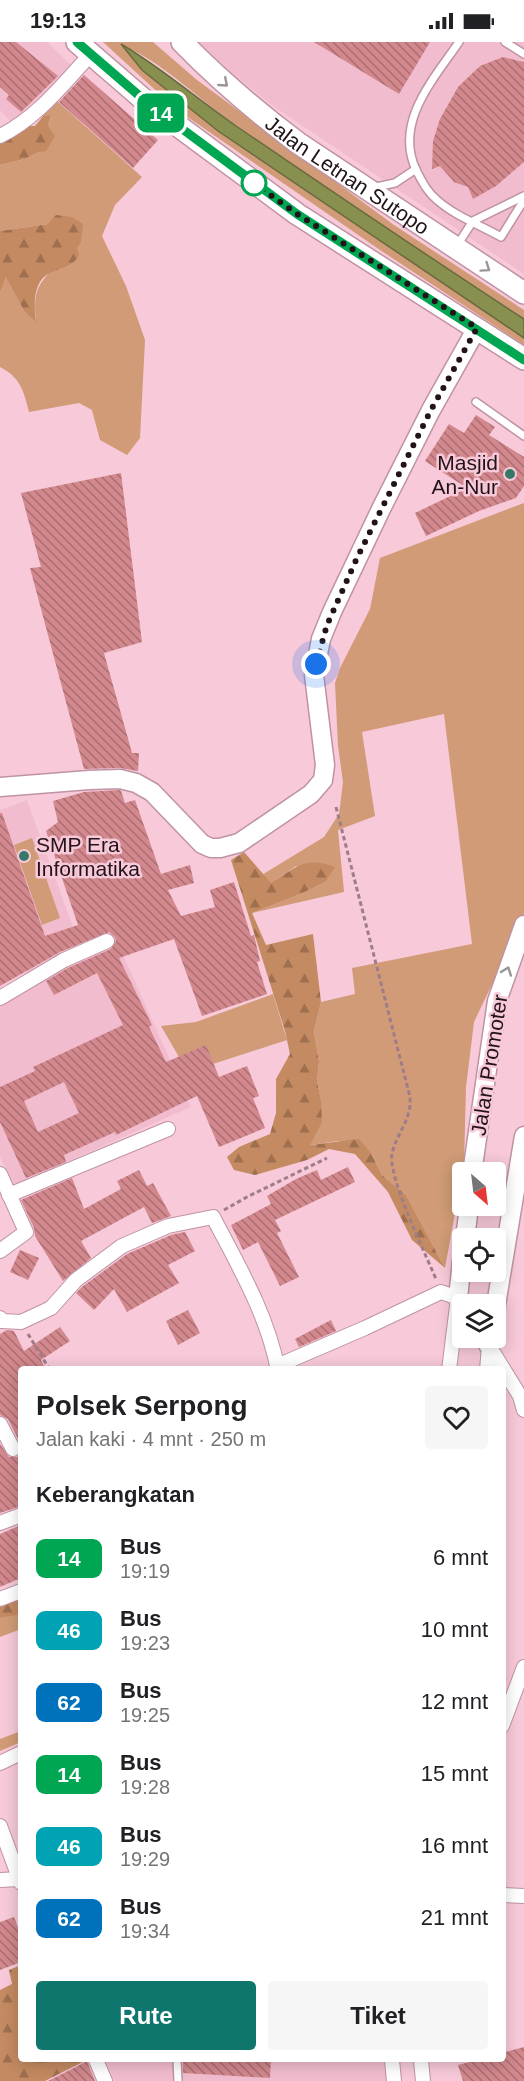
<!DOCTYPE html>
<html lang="id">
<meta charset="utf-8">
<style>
body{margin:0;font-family:Helvetica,sans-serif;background:#f6f6f6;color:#202124;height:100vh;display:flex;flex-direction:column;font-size:22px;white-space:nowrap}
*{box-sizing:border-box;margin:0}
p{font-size:20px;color:#757577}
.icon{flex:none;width:33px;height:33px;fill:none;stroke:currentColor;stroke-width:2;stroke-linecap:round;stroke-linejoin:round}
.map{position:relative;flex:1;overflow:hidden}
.side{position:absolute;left:18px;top:1324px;width:488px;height:696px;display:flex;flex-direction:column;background:#fff;border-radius:6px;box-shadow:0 3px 15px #0003}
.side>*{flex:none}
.badge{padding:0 12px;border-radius:9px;font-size:21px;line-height:39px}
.needle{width:39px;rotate:152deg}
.fabs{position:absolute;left:452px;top:1120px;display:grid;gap:12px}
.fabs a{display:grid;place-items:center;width:54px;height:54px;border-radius:6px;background:#fff;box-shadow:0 3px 15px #0003;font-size:30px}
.you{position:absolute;width:30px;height:30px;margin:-15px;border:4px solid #fff;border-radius:50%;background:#1a73e8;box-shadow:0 0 0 9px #1a73e833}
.map>.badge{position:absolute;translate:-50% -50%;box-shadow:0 0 0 3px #fff}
h2{padding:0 18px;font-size:22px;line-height:54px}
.round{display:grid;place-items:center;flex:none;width:63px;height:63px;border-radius:6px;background:#f6f6f6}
.overview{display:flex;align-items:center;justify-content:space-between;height:102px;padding:0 18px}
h1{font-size:28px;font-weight:800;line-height:45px}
.action{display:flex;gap:12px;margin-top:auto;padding:12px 18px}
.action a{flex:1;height:69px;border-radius:6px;background:#0f766e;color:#fff;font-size:24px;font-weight:800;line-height:69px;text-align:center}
.action a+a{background:#f6f6f6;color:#202124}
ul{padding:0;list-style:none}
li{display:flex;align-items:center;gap:18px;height:72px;padding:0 18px}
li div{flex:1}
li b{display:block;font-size:22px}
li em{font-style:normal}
li .badge{min-width:66px;font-weight:700;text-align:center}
.status{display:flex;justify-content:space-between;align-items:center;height:42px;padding:0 30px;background:#fff;direction:ltr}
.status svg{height:16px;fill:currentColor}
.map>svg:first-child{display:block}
.built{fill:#f2bccf}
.grass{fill:#d09b76}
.forest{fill:url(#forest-firs)}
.water{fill:#87904e;stroke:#696a3e;stroke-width:1.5}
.building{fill:url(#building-back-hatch);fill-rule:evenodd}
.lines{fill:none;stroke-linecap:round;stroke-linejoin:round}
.lane-casing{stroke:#bf93a3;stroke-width:10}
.street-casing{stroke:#bf93a3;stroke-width:16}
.secondary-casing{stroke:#bf93a3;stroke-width:21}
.primary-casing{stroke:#bf93a3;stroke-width:24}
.path{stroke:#9e7d89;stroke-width:3;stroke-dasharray:4.5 3;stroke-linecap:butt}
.lane{stroke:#fff;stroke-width:7}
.street{stroke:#fff;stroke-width:14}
.secondary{stroke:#fff;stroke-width:18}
.primary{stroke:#fff;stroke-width:21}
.oneway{stroke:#9c9598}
.line-casing{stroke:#fff;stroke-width:14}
.line{stroke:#00a651;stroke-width:9}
.walk{stroke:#221319;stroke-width:6;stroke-dasharray:0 10.8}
.stop-dot{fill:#fff;stroke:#00a651;stroke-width:3}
.poi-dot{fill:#367868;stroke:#f7c9d9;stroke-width:2}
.labels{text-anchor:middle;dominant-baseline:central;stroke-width:5;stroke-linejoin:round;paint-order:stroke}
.street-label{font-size:21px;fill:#221319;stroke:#f7c9d9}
.poi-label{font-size:21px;fill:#221319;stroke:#f7c9d9;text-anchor:end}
</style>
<div class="status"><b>19:13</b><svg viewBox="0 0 49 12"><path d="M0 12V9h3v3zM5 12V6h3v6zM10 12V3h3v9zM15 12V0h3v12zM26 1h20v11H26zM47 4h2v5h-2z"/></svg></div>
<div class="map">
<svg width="524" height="2039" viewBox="0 0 524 2039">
<defs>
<pattern id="forest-firs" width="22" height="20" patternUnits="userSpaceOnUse" patternTransform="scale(1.5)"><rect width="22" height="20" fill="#c48a61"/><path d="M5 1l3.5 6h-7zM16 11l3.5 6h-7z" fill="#9f704f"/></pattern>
<pattern id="building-back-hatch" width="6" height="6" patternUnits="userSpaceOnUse" patternTransform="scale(1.5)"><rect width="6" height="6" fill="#d2888d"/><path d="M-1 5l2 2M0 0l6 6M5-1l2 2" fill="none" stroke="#aa6e72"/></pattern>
</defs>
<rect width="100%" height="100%" fill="#f7c9d9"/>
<g class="built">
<path d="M 0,0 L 47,0 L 73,25 L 11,80 L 0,68 Z"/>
<path d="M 199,0 L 524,0 L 524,232 L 273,64 L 232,31 Z"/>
<path d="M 27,758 L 83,913 L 27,933 L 0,860 L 0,768 Z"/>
<path d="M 115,895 L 191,1065 L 14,1143 L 0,1115 L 0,961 Z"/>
<path d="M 106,2018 L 384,2018 L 387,2039 L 114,2039 Z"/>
</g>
<g class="grass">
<path d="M 103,0 L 153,0 L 197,38 L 394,183 L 524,268 L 524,277 C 425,212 326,148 230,79 C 198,56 158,17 123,4 L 142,28 L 218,89 L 524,296 L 524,303 L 380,208 L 176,67 Z"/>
<path d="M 57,59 L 142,135 L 115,163 L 102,194 L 126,244 L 145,298 L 140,396 L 127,413 L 100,398 L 92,368 L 79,361 L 29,370 C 24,349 20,335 0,325 L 0,251 L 6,234 L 24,269 L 36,279 C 34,258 34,247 49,231 L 48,182 L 0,189 L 0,123 L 25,117 L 39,110 L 51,75 L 44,73 Z"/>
<path d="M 524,461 L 524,875 L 474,980 L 466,1045 L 464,1122 L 445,1226 L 406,1153 L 382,1133 L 371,1111 L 338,1099 L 310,1103 L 321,1058 L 317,1039 L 319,1020 L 314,989 L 321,960 L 355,952 L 352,926 L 472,902 L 444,672 L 362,690 L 375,774 L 338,788 L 344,850 L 252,871 L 303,851 L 325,840 L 296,824 L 271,841 L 247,842 L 324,795 L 339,772 L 343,740 L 338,704 L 335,641 L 340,626 L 370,567 L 380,516 Z"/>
<path d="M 32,796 L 60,876 L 42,883 L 14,803 Z"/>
<path d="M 273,952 L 287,998 L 213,1022 L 179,1015 L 161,984 L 196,980 Z"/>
<path d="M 12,1572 L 21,1572 L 21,1587 L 0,1595 L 0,1576 Z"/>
<path d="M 21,1689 L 21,1700 L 0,1709 L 0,1697 Z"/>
</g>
<g class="forest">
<path d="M 44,73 L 51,74 L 48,84 L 55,94 L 46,109 L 39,110 L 25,117 L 0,123 L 0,99 L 28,84 L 35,84 Z"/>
<path d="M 56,173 L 72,175 L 83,182 L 81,200 L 77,206 L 79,214 C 71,225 64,225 52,230 C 32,238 34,263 36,280 L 24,269 L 6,235 L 0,251 L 0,189 L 48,182 Z"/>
<path d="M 244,810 L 271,841 C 297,825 304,814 335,825 L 325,840 L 303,851 L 252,871 L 266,903 L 313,892 L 321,960 L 314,989 L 319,1020 L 317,1039 L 321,1058 L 322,1080 L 310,1103 L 359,1097 L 371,1111 L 382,1133 L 406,1153 L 445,1226 L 412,1198 L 388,1150 L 355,1112 L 329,1107 L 307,1118 L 255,1133 L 234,1128 L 227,1115 L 239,1105 L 270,1092 L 276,1071 L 276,1037 L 290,1012 L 285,989 L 231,818 Z"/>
<path d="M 21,1554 L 21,1572 L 0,1576 L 0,1563 Z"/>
<path d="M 21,1923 L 21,2018 L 87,2018 L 45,2039 L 0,2039 L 0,1948 L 12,1942 L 9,1928 Z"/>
</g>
<path class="water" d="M 121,2 C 162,26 197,57 236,84 C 332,149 427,214 524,277 L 524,296 L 218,89 L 142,28 Z"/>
<g class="building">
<path d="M 0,0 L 16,0 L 58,34 L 21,70 L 6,57 L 9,53 L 0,45 Z"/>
<path d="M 314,0 L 430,0 L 399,52 Z"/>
<path d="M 503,15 L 524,20 L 524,120 L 496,144 L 473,157 L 468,145 L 454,140 L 440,124 L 432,127 L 433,99 L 440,77 L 458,45 L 480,24 Z"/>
<path d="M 84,33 L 158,98 L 133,126 L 59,60 Z"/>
<path d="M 476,373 L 495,385 L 489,393 L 524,415 L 524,444 L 516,456 L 479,469 L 426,494 L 415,471 L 467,446 L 425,419 L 449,382 L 464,391 Z"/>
<path d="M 121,431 L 142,600 L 104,611 L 132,711 L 139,711 L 138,729 L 120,726 L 84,727 L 30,526 L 41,525 L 21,451 Z"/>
<path d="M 119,748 L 121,749 L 125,761 L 135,758 L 161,832 L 190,823 L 194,841 L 168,848 L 181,874 L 215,865 L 210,848 L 234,840 L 251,894 L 254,893 L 260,919 L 257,920 L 267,952 L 202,974 L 174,897 L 119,916 L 152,983 L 149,985 L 166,1020 L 206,1003 L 219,1035 L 247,1024 L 259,1054 L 253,1056 L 265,1086 L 219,1105 L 197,1054 L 116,1093 L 115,1090 L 64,1113 L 66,1120 L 26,1136 L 0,1080 L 0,1045 L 35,1029 L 33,1025 L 123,983 L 97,931 L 54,953 L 46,939 L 68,926 L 111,907 L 116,899 L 115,895 L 109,890 L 60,910 L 0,944 L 0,771 L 2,771 L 45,894 L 78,883 L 46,789 L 58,780 L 53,759 L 84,750 ZM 64,1040 L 79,1071 L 38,1090 L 24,1059 Z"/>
<path d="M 348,1125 L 355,1140 L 275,1178 L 281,1189 L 277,1191 L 299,1235 L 280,1244 L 258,1200 L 243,1208 L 231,1183 L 271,1162 L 267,1154 L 296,1137 L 317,1128 L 321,1138 Z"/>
<path d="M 139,1128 L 147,1144 L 153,1141 L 171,1174 L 152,1181 L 144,1165 L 81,1199 L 91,1216 L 63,1239 L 35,1194 L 34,1186 L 21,1158 L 72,1136 L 84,1167 L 121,1147 L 117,1139 Z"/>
<path d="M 185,1190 L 195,1209 L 168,1223 L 179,1241 L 150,1257 L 127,1270 L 114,1247 L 94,1268 L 76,1251 L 82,1245 L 127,1212 L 171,1193 Z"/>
<path d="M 20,1208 L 39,1216 L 28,1238 L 10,1230 Z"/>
<path d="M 188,1268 L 200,1291 L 178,1303 L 166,1279 Z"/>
<path d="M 331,1278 L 336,1289 L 299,1305 L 295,1297 Z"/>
<path d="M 60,1285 L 70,1299 L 41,1318 L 46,1328 L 21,1328 L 21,1403 L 8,1377 L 0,1373 L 0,1292 L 7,1288 L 14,1289 L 24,1309 Z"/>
<path d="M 0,1402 L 9,1415 L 17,1415 L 21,1411 L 21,1464 L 0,1471 Z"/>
<path d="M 21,1483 L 21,1536 L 0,1545 L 0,1492 Z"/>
<path d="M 14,1875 L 21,1893 L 21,1920 L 0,1928 L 0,1880 Z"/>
<path d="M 524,2005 L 524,2039 L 463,2039 L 458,2023 L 477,2018 L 502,2018 L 502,2011 Z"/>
<path d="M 183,2018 L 271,2018 L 270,2036 L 183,2031 Z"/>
<path d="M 87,2019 L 95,2039 L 48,2039 L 72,2027 Z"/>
</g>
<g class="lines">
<defs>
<g id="lane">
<path d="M 459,0 C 433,38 394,80 416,128 C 422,139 427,150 437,158 C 455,174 480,183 501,195 L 524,158"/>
<path d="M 505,0 L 524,12"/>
<path d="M 376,145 L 395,141 L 416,127"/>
<path d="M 458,202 L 473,179 L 524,154"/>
<path d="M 476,360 L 524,394"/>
<path d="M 177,2018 L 178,2039"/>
</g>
<g id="street">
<path d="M 0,94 C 37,76 63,42 90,13"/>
<path d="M 0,956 L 64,918 L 107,899"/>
<path d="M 0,1132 L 26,1190 L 0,1209"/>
<path d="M 9,1153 L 168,1087"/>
<path d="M 0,1276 L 2,1279 L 21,1280 L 51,1266 L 76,1238 L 122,1204 L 168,1184 L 213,1175 C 239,1225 267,1272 278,1328"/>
<path d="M 489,1304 L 520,1354 L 524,1368"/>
<path d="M 277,1324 L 365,1286 L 441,1250 L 458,1256 L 449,1328"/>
<path d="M 487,1328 L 489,1304"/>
<path d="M 0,1382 L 13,1407"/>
<path d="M 0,1481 L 21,1473"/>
<path d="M 0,1557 L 21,1549"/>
<path d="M 502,1684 L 524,1625"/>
<path d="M 0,1721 L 21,1711"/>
<path d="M 0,1784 L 21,1841"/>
<path d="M 0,1838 L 19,1837"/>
<path d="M 502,1853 L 524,1854"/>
<path d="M 96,2018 L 105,2039"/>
<path d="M 392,2018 L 394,2039"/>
<path d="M 421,2018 L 423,2039"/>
</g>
<g id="secondary">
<path d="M 0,745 L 89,738 L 120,737 L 136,741 L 152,750 L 202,802 L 211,806 L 220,806 L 239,801 L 311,752 L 323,738 L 325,723 L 314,633 L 321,597 L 332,570 L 382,465 L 431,368 L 477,286"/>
<path d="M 472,1131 L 497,959 L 524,883"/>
<path d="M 465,1197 L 469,1164"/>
<path d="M 462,1219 L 458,1256 L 462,1263"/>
<path d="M 495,1269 L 524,1094"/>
<path d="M 484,1296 L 489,1304"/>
</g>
<g id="primary">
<path d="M 77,0 L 150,63 L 297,172 L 524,317"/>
<path id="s1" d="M 182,0 C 218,37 257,70 298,101 L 524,251"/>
</g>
</defs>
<use href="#lane" class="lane-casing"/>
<use href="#street" class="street-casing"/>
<use href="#secondary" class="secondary-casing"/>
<use href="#primary" class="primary-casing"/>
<g class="path">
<path d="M 336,765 L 410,1055 C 412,1077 397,1091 392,1111 C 387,1133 426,1213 436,1237"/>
<path d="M 224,1168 L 247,1155 L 327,1116"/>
<path d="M 28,1292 L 50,1328"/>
</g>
<use href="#lane" class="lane"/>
<use href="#street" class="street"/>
<use href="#secondary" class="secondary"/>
<use href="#primary" class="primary"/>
</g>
<defs><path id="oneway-chevron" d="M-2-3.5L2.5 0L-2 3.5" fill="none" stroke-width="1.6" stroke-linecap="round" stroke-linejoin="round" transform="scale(1.5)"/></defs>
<g class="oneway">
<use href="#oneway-chevron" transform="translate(224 41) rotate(41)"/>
<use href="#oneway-chevron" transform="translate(486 226) rotate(35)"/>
<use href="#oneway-chevron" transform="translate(507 929) rotate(-70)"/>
</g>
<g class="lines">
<defs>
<path id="line" d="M 77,0 L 150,63 L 297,172 L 524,318"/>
</defs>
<use href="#line" class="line-casing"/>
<use href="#line" class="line"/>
<path class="walk" d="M 254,141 L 297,172 L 477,286 L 431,368 L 357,516 L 327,583 L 316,622"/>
</g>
<circle class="stop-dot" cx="254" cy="141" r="12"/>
<g class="poi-dot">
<circle cx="510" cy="432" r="6"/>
<circle cx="24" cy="814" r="6"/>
</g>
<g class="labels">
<g class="street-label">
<text stroke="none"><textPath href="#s1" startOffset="213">Jalan Letnan Sutopo</textPath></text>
<text transform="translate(489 1023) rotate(-81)">Jalan Promoter</text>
</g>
<g class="poi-label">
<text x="498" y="420">Masjid<tspan x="498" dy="24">An-Nur</tspan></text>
<text x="36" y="802" text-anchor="start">SMP Era<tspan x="36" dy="24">Informatika</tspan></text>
</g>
</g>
</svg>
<div class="fabs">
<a><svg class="needle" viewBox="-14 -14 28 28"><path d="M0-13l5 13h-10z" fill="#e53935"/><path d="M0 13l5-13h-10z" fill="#757577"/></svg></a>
<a><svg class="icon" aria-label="locate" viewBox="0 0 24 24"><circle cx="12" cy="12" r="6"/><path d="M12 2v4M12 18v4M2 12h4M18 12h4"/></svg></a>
<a><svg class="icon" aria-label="layers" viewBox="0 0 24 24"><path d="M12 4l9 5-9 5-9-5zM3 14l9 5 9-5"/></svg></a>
</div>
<div class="you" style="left:316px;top:622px"></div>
<b class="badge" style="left:161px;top:71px;background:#00a651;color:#fff">14</b>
<section class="side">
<div class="overview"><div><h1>Polsek Serpong</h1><p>Jalan kaki · 4 mnt · 250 m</p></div><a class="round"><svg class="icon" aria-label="heart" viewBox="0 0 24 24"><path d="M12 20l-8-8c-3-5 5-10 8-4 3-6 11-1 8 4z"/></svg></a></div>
<h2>Keberangkatan</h2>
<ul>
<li><span class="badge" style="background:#00a651;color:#fff">14</span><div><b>Bus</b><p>19:19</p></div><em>6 mnt</em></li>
<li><span class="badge" style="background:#00a3b4;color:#fff">46</span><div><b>Bus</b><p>19:23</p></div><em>10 mnt</em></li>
<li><span class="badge" style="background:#0072bc;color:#fff">62</span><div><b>Bus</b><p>19:25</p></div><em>12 mnt</em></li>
<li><span class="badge" style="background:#00a651;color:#fff">14</span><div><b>Bus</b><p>19:28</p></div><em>15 mnt</em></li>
<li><span class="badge" style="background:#00a3b4;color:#fff">46</span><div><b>Bus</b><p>19:29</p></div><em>16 mnt</em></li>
<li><span class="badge" style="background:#0072bc;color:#fff">62</span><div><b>Bus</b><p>19:34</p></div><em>21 mnt</em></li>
</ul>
<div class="action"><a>Rute</a><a>Tiket</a></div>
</section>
</div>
